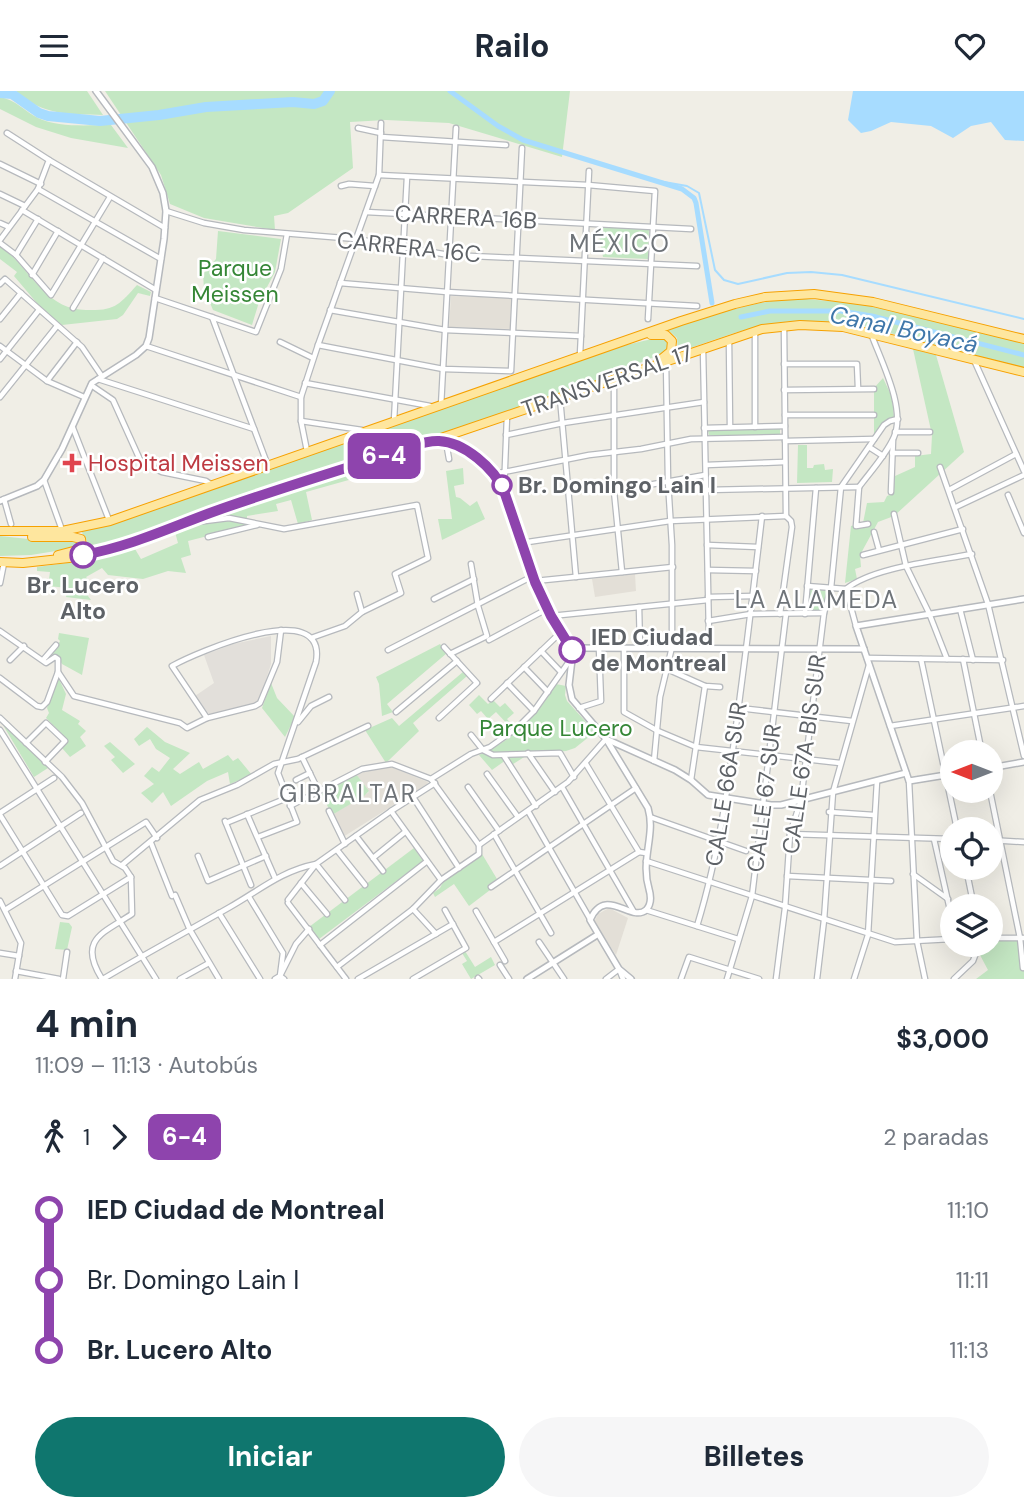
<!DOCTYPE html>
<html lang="es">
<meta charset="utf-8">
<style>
body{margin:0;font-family:"DM Sans",sans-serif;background:#f6f6f7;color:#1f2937;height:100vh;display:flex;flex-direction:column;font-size:26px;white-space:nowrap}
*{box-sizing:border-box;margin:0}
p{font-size:23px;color:#747a83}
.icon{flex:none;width:38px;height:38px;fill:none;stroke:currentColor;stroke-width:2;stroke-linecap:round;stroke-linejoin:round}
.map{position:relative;height:888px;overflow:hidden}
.panel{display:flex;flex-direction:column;background:#fff;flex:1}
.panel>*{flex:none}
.badge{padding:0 14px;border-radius:10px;font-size:24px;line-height:46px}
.needle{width:46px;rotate:270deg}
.buttons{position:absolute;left:940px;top:649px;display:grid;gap:14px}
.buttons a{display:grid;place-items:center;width:63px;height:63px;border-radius:50%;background:#fff;box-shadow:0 7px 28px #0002;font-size:35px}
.map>.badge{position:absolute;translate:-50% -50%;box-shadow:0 0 0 4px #fff}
.legs{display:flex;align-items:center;gap:10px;height:77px;padding:0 35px;font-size:23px}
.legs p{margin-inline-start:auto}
.head{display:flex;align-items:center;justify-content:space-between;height:119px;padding:0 35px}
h1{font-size:38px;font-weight:700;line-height:52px}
.button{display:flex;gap:14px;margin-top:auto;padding:14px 35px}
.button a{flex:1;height:80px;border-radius:42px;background:#0f766e;color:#fff;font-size:28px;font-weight:700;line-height:80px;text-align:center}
.button a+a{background:#f6f6f7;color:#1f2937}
ul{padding:0 35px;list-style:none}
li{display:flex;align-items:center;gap:24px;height:70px;font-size:26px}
li i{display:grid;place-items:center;width:10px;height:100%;margin:0 9px;background:currentColor}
li i::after{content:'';width:18px;height:18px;margin:-9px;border:5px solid;border-radius:50%;background:#fff}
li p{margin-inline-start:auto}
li:first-child i{background:linear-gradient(#0000 50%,currentColor 0)}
li:last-child i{background:linear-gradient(currentColor 50%,#0000 0)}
header{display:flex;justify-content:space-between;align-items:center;height:91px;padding:0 35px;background:#fff;font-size:32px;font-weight:700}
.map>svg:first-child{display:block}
.industrial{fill:#e2dfda}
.education{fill:#e3dfd7}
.green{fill:#c4e7c3}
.water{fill:#a7dcff}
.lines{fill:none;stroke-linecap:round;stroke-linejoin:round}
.stream{stroke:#a7dcff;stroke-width:2}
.canal{stroke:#a7dcff;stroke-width:5}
.river{stroke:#a7dcff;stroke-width:10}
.minor-casing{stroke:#b6b9bd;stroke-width:7}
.tertiary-casing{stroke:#b6b9bd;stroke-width:8}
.trunk-casing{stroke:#f6a100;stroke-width:10}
.minor{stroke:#fff;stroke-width:4.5}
.tertiary{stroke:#fff;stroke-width:5}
.trunk{stroke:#fee69e;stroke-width:8}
.line-1-casing{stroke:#fff;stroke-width:16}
.line-1{stroke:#8e44ad;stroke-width:10}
.health-dot{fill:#e0444e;stroke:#fff;stroke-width:2.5}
.stop-1-dot{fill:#fff;stroke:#8e44ad;stroke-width:3.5}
.labels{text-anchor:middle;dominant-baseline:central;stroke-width:5;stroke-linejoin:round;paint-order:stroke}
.street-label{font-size:23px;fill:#5e6267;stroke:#fff}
.park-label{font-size:23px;fill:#358636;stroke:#fff}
.health-label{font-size:23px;fill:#be3a42;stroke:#fff;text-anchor:start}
.stop-label{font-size:23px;font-weight:bold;fill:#5e6267;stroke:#fff;text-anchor:start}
.neighbourhood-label{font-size:24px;letter-spacing:2px;fill:#6f7479;stroke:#fff}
.water-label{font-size:24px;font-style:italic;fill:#3f77aa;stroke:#fff}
</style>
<header><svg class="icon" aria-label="menu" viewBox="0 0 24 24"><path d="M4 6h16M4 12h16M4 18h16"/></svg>Railo<svg class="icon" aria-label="heart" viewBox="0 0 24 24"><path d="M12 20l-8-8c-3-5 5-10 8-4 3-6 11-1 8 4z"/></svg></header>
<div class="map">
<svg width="1024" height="888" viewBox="0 0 1024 888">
<rect width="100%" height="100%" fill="#f0eee6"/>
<path class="industrial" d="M 271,545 L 271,573 L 259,611 L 254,615 L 209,623 L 195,605 L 214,592 L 204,564 L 233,553 Z"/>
<g class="education">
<path d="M 451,205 L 511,207 L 510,238 L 449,236 Z"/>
<path d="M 635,483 L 636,500 L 595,506 L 592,488 Z"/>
<path d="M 388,675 L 428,691 L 427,693 L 343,746 L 332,724 L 369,701 L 356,683 L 365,679 Z"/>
<path d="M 609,817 L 628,827 L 616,864 L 594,831 L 598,823 Z"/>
</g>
<g class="green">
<path d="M 16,0 L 87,0 L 103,24 C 69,23 43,25 16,0 Z"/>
<path d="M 105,0 L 570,0 L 562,66 L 449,32 L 386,29 L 350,31 L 353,77 L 288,122 L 274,125 L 275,139 L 204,127 L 170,113 L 161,84 Z"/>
<path d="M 0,6 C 16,9 24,20 38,27 C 58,37 89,34 111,34 L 128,57 L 71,47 L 36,36 L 0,18 Z"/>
<path d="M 597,134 L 649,136 L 648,168 L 603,166 Z"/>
<path d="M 218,140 L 281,148 L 275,181 L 259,211 L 252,234 L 213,219 L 204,198 L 203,183 L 216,168 Z"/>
<path d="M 0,155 C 30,176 45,219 86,219 C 115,220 119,214 137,194 L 151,201 L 150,205 L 138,202 L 123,224 L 117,228 L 62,234 L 42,218 L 14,185 L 17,181 L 0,168 Z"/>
<path d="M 795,207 L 862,213 L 1024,252 L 1024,277 L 863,235 C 835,231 805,228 777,232 C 743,237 710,251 678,261 L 677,247 L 667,238 C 710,225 750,211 795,207 Z"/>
<path d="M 656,247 L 664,247 L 668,251 L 669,257 L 664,262 L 583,295 L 454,339 L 204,420 L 127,450 L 85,460 L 87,450 L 81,440 L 108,435 L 622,255 Z"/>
<path d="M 913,258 L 936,264 L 964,361 L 894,425 L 878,431 L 860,464 L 861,476 L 855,478 L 857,488 L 845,492 L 851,435 L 863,432 L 867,412 L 884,411 L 887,405 L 892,403 L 895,385 L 915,376 L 915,365 L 931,363 L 932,344 Z"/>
<path d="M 883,287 L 892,306 L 894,326 L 883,332 L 874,344 L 874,297 Z"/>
<path d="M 780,338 L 780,344 L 709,344 L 708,339 Z"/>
<path d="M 798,354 L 807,354 L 807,377 L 813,377 L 814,374 L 824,373 L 825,379 L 833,378 L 832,391 L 797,392 Z"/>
<path d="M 421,358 L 423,365 L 381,373 L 370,383 L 306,401 L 312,429 L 298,433 L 291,409 L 276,413 L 278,420 L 247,425 L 247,428 L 229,425 L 210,426 L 282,405 Z"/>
<path d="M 463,377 L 464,393 L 454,395 L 456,406 L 460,407 L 470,415 L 477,410 L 485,428 L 442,449 L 438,428 L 452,428 L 446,380 Z"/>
<path d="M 236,430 L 251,434 L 188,450 L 191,464 L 181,467 L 186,482 L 168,480 L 143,488 L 108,484 L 102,477 L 86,486 L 90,491 L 82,497 L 91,509 L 66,506 L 68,497 L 48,495 L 50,481 L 37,480 L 37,476 L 96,468 L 135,458 L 141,468 L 178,452 L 175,441 L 210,431 Z"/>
<path d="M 0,445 L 38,449 L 69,449 L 79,452 L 74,457 L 31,464 L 0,465 Z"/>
<path d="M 810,498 L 829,499 L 821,520 L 808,519 Z"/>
<path d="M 59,542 L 89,547 L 82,584 L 62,573 L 57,564 L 51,566 L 60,550 L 58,548 Z"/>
<path d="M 440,553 L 447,562 L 387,613 L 393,621 L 382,625 L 379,593 L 376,586 Z"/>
<path d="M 463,581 L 467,585 L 413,632 L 419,640 L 386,672 L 365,639 L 392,627 L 399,635 Z"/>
<path d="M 58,586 L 66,603 L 62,619 L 80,630 L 78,633 L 86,640 L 80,646 L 86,655 L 70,666 L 62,657 L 68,649 L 46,627 L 49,622 L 47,617 Z"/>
<path d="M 271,592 L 277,607 L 295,626 L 285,646 L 262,617 Z"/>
<path d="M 556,593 L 566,595 L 565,604 L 567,610 L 595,641 L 575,657 L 566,660 L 529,663 L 510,675 L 506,669 L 492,679 L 479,664 C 513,649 537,625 556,593 Z"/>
<path d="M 479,604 L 488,613 L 493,609 L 500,616 L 505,612 L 514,622 L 507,628 L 513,635 L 511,637 L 496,621 L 488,628 L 481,620 L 477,623 L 469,614 Z"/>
<path d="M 0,629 L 48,677 L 34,686 Z"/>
<path d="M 147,636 L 165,651 L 190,662 L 173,678 L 180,683 L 199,671 L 203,678 L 228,664 L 233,670 L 238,667 L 252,684 L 230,693 L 228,681 L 207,690 L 171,715 L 163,701 L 152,712 L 141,702 L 154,693 L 144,685 L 152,676 L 159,681 L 170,667 L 156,658 L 150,648 L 139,655 L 134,648 Z"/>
<path d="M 110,651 L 135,673 L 123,682 L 111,669 L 115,666 L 104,655 Z"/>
<path d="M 356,683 L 369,700 L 364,705 L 332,724 L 321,702 Z"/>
<path d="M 414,757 L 423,770 L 319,848 L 309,836 Z"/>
<path d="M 482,763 L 497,788 L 488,794 L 490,799 L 469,815 L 454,793 L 435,806 L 433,802 L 440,797 L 444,789 Z"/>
<path d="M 60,831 L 69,832 L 72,836 L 67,859 L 55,858 Z"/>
<path d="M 1020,849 L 1024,868 L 1024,888 L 976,888 L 988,879 L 980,864 L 983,854 L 990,854 L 991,850 Z"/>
<path d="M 465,860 L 475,876 L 491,866 L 495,874 L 471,888 L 462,873 L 467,870 L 462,862 Z"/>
</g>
<path class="water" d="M 853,0 L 1024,0 L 1024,50 L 1005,49 L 991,31 L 971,35 L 953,47 L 931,35 L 891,31 L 871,40 L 861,42 L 848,29 Z"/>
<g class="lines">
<path class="stream" d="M 647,88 L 687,95 L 699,102 L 715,179 L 724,189 L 738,193 L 787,182 L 811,181 L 842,184 L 1024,228"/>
<g class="canal">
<path d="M 450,0 L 498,35 L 523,49 L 682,98 L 694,107 L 696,112 L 712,212"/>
<path d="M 741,226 L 770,220 L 841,220 L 872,225 L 1024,264"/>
</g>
<path class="river" d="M 0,2 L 12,3 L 39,22 L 48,25 L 100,30 L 159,24 L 206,16 L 293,11 L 314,13 L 323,10 L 330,0"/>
<defs>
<g id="minor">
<path d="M 358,37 L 381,42"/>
<path d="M 381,46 L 506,54"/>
<path d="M 49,69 L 165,137"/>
<path d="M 0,73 L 41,93"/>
<path d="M 379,84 L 588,94 L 655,100 L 648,228"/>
<path d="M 341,95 L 349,93 L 375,95"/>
<path d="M 38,98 L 161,168"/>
<path d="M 0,103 L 25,115"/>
<path d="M 22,119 L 156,199"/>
<path d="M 166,120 L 204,132 L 244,139 L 356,148 L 449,164 L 697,175"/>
<path d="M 366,121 L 691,138"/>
<path d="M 0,132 L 9,136"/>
<path d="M 0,149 L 38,98 L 49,69 L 7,42"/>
<path d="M 0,152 L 16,164 L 51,204 L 110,106"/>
<path d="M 16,164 L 38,128"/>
<path d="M 32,184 L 58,140"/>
<path d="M 340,192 L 447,201 L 697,215"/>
<path d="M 0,193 L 5,188 L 82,256 L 101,284"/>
<path d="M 155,207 L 256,241 L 281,178 L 287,143"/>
<path d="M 73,217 L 103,167"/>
<path d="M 330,219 L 445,239 L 581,245"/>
<path d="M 212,226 L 268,375"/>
<path d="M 0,228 L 21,202"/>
<path d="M 755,240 L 755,336"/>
<path d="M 729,250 L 730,336"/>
<path d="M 280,251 L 313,267"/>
<path d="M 318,254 L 443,278 L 511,280 L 522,57"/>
<path d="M 0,255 L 47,290 L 84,306"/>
<path d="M 146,255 L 301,306"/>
<path d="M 703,258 L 709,544"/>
<path d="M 580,264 L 589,80"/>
<path d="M 0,268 L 39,219"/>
<path d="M 974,269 L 1024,380"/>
<path d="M 784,273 L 857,273 L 858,297"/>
<path d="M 98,288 L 254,338"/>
<path d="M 614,288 L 614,400 L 622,481"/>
<path d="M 47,290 L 77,251"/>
<path d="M 305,292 L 430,315"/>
<path d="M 91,294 L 113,309 L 141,371 L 162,381 L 206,390 L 212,394"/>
<path d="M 784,299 L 874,298"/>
<path d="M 0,306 L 57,235"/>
<path d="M 560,307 L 576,486"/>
<path d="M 441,315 L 456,37"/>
<path d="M 785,324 L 874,324"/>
<path d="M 301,330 L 362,339"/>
<path d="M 394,330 L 407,86"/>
<path d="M 73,337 L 109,429"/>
<path d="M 704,337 L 785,335"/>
<path d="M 895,341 L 930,341"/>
<path d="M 506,344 L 563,332 L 704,311"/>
<path d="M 785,350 L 874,348"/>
<path d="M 446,351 L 449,368"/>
<path d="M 869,356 L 883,365"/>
<path d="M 307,360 L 301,330 L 301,306 L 318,254 L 379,84 L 381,32"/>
<path d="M 892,362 L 918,362"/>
<path d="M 706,374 L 785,371"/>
<path d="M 940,376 L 988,513 L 1024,665"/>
<path d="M 494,383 L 589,364 L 641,358 L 691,348 L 785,346"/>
<path d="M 44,389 L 62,439"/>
<path d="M 859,396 C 871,380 886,364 894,346 C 906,318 882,272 872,245"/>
<path d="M 859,396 L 856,435 L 868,433"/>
<path d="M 706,399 L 859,396"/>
<path d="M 949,399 L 1016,363"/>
<path d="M 504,400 L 507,325"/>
<path d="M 614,400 L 705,384"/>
<path d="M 891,401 L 893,349"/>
<path d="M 1008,404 L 1024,442"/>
<path d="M 4,408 L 11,433"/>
<path d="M 956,416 L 1024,384"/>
<path d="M 894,423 L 906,475 L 929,522 L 947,568"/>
<path d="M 197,431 L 229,427 L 284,438 L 417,414 L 428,467 L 395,483 L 401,502 L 362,521 L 345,535 L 311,547"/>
<path d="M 874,441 L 879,459"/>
<path d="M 208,446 L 257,434"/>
<path d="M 521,452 L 670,430 L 786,425"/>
<path d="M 707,454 L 758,456"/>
<path d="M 863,464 L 963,438"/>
<path d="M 708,479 L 756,480"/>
<path d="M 535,490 L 673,476"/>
<path d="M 0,492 L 4,472"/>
<path d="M 807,495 L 846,498 C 873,476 937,470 972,463"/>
<path d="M 846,498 L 856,535"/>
<path d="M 357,503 L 362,521"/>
<path d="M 708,506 L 753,505"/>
<path d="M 434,508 L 474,488"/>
<path d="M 639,516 L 640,556"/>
<path d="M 960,518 L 973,569"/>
<path d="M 780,523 L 792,436 L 791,430 L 786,425 L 784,236"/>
<path d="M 805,523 L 816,397"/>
<path d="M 551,525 L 708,509"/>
<path d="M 708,530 L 751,523 L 824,522"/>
<path d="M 0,540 L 46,572 L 55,566 L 58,568 L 58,581 L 74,605 L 180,632 L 187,637 L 207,627 L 255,615 L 260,612 L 277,571 L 281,539"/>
<path d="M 489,549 L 547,518"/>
<path d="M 624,557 L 624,621 L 658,640 L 696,656 L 840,672"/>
<path d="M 388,559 L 533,485"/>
<path d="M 541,560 L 561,581"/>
<path d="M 450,563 L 487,545 L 478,515 L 471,473"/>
<path d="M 867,567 L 1003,569"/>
<path d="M 921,568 L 957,738"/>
<path d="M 963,568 L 982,662"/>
<path d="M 10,569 L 24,555"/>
<path d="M 43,569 L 56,554"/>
<path d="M 524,576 L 548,601"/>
<path d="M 667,578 L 705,595 L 720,596"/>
<path d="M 0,587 L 37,615 L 42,616 L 47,611 L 58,581"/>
<path d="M 507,592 L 534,620"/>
<path d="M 491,608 L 561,541"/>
<path d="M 579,617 L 601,610 L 599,557"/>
<path d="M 739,617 L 852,630"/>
<path d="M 396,621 L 457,570"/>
<path d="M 0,627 L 62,686 L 82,712 L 113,770 L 125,777 L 131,786 L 132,823 C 104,842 77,848 102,888"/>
<path d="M 207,627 L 172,575 C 195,562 328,504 316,571 L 278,682 L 297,731 L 258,746"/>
<path d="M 439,627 L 477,592 L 444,556"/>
<path d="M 298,631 L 311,615 L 329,606"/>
<path d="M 890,635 L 1024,615"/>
<path d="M 0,639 L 156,888"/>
<path d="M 471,644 L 483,659 L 493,664 L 560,662 L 574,686"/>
<path d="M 26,652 L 46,632 L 65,650 L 45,671"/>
<path d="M 528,662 L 555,701"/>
<path d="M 504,665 L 536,715"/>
<path d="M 302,666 L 319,701"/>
<path d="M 654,670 L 660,606 L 672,556 L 672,454 L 668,390 L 666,270"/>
<path d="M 586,673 L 639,761"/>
<path d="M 487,683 L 518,726"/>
<path d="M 431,688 L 471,663 L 490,656 L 518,636 L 534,620 L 573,565"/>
<path d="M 296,689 L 310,682"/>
<path d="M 691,689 L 705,595"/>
<path d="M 909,690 L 917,850 L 925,888"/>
<path d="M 468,696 L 499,740"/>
<path d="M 562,696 L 634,821"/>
<path d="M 990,700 L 1020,847 L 1023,877"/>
<path d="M 413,706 L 459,777"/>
<path d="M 290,715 L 362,678 L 392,673 L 431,688 L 479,754"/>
<path d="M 329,720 L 345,753"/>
<path d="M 391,720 L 441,789"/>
<path d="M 528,720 L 590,828"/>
<path d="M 829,721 L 874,724"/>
<path d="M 0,722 L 54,687"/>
<path d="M 247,723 L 275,787"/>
<path d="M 0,724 L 62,824 L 68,825 L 131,786"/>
<path d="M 650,726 L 746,760"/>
<path d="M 225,730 L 251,794"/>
<path d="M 226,732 L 287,707"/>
<path d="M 494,743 L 551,842"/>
<path d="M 790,743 L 952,748"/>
<path d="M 356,745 L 383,780"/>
<path d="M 934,748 L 952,828"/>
<path d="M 990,749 L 1024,751"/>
<path d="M 151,752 L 172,805"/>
<path d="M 337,759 L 365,794"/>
<path d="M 198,765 L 208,790 L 266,765"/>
<path d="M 373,767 L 405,741"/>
<path d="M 646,770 L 895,851 L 952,848"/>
<path d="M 122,774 L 200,709 L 237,694 L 274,673 L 298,668 L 368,635"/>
<path d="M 0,775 L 81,722"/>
<path d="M 966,777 L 974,816"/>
<path d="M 913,783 L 948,808"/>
<path d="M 787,785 L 891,790"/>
<path d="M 301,792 L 327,823"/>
<path d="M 491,796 L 636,697"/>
<path d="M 175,804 L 190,839 L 219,888"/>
<path d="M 249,806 L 283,862 L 280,885 L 284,888"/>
<path d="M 288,809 L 316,773 L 391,720 L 435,692"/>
<path d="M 0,810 L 21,852 L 15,888"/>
<path d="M 288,812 L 320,854"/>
<path d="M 413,818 L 436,843"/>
<path d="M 5,819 L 146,731 L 157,747"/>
<path d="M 646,819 L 738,848"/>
<path d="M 476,820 L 505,870"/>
<path d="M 219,822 L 260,888"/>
<path d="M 697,835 C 720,760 730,683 740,605 C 748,545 755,485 762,425"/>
<path d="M 990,847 L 1024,847"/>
<path d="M 494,851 L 639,761 L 646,762"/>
<path d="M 539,851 L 564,888"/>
<path d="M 0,862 L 19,865"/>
<path d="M 500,874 L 509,888"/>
<path d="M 337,876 L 413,818 L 441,789 L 479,763 L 479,754 L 568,691 L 606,648"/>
<path d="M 16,880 L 59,888"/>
<path d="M 478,887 L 479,888"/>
<path d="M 63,888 L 67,861"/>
<path d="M 103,888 C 145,863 188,840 230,816 C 260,799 281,780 316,773 L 345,809"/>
<path d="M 180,888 L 209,872"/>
<path d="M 275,888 L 280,885 L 296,853 L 309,838"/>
<path d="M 346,888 L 320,854 L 426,771"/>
<path d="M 358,888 L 453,833"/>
<path d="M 413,888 L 466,857 L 445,819"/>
<path d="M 606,888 L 619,878 L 623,888"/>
<path d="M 681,888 L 689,866 L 759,888"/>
<path d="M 727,888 L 752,805 L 786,523"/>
<path d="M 776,888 L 785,817 L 790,743 L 801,709 L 824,522 L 831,497 L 841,396 L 884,334 L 890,330 L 898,328"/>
<path d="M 817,888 L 824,829 L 833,701 L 869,574"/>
<path d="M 854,888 L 868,844 L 877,690"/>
<path d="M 954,888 L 973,870 L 979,854"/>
</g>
<g id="tertiary">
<path d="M 438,350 C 460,351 487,371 499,389 L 535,490 L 551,525 L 573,560 L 569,594 L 572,608 L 606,648 L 648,717 C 656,744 640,768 649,798 C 651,805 652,813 646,819 C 631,832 605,794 590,829 L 619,878 L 631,888"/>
<path d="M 0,410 L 37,395 L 44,389 L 62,358 L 92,292 L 136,264 L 146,255 L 149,247 L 164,148 L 166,120 L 163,102 L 152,76 L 96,0"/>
<path d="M 571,557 L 864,558"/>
<path d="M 606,648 L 675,679 L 691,689 L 708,704 L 771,714 L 781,714 L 906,682"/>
<path d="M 990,677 L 1024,671"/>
<path d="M 952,683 L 909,690 L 856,535 L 1024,508"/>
<path d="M 527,888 L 597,844"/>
</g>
<g id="trunk">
<path d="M 651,244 L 666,244 L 672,250 L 671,260 L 660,269"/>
<path d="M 0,440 L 62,440 L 110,430 L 681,230 L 735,213 L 765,206 L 814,203 L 873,211 L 1024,248"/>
<path d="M 32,446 L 73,446 L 81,448 L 82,454 L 77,459 L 58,464"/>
<path d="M 0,471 L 23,472 L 69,467 L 121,456 L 213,421 L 432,350 L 762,238 L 800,234 L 843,236 L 1024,281"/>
</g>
</defs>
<use href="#minor" class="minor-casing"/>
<use href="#tertiary" class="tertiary-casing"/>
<use href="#trunk" class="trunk-casing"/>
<use href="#minor" class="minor"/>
<use href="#tertiary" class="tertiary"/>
<use href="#trunk" class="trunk"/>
</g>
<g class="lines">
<defs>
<path id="line-1" d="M 83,464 C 128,456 167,438 210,422 C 260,404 311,388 362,372 C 381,366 420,349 439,350 C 464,351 494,377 504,400 L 535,491 L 551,525 L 572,559"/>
</defs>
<use href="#line-1" class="line-1-casing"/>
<use href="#line-1" class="line-1"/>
</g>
<path class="health-dot" d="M68.5 361.5h7v7h7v7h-7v7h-7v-7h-7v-7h7z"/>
<g class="stop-1-dot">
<circle cx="502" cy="394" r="9"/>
<circle cx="83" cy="464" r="12"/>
<circle cx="572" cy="559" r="12"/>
</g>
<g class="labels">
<g class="street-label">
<text transform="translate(466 126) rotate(3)">CARRERA 16B</text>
<text transform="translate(409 156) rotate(6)">CARRERA 16C</text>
<text transform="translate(607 290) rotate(-19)">TRANSVERSAL 17</text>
<text transform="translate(804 663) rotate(-82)">CALLE 67A BIS SUR</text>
<text transform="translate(726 693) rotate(-81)">CALLE 66A SUR</text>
<text transform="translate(764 707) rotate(-83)">CALLE 67 SUR</text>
</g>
<g class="park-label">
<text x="235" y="177">Parque<tspan x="235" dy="26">Meissen</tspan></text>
<text x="556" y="637">Parque Lucero</text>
</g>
<g class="health-label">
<text x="88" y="372">Hospital Meissen</text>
</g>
<g class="stop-label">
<text x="518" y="394">Br. Domingo Lain I</text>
<text x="83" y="494" text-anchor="middle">Br. Lucero<tspan x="83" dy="26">Alto</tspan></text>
<text x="591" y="546">IED Ciudad<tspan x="591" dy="26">de Montreal</tspan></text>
</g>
<g class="neighbourhood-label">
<text x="620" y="152">MÉXICO</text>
<text x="817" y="508">LA ALAMEDA</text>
<text x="348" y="702">GIBRALTAR</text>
</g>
<g class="water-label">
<text transform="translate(904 238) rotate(12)">Canal Boyacá</text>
</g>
</g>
</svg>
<div class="buttons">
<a><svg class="needle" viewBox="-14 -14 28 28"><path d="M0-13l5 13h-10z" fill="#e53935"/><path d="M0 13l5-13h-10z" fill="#747a83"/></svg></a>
<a><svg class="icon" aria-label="locate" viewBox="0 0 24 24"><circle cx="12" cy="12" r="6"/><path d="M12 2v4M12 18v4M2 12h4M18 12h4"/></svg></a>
<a><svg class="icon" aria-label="layers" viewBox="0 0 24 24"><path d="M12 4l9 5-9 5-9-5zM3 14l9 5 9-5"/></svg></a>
</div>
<b class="badge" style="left:384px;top:365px;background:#8e44ad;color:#fff">6-4</b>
</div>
<section class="panel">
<div class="head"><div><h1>4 min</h1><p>11:09 – 11:13 · Autobús</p></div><b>$3,000</b></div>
<div class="legs"><svg class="icon" aria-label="walk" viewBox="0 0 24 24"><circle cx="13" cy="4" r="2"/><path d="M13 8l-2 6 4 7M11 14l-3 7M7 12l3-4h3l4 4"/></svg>1<svg class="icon" aria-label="forward" viewBox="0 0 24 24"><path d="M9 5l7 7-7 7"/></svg><b class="badge" style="background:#8e44ad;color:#fff">6-4</b><p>2 paradas</p></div>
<ul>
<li><i style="color:#8e44ad"></i><b>IED Ciudad de Montreal</b><p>11:10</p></li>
<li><i style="color:#8e44ad"></i><span>Br. Domingo Lain I</span><p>11:11</p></li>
<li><i style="color:#8e44ad"></i><b>Br. Lucero Alto</b><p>11:13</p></li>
</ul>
<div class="button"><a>Iniciar</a><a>Billetes</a></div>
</section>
